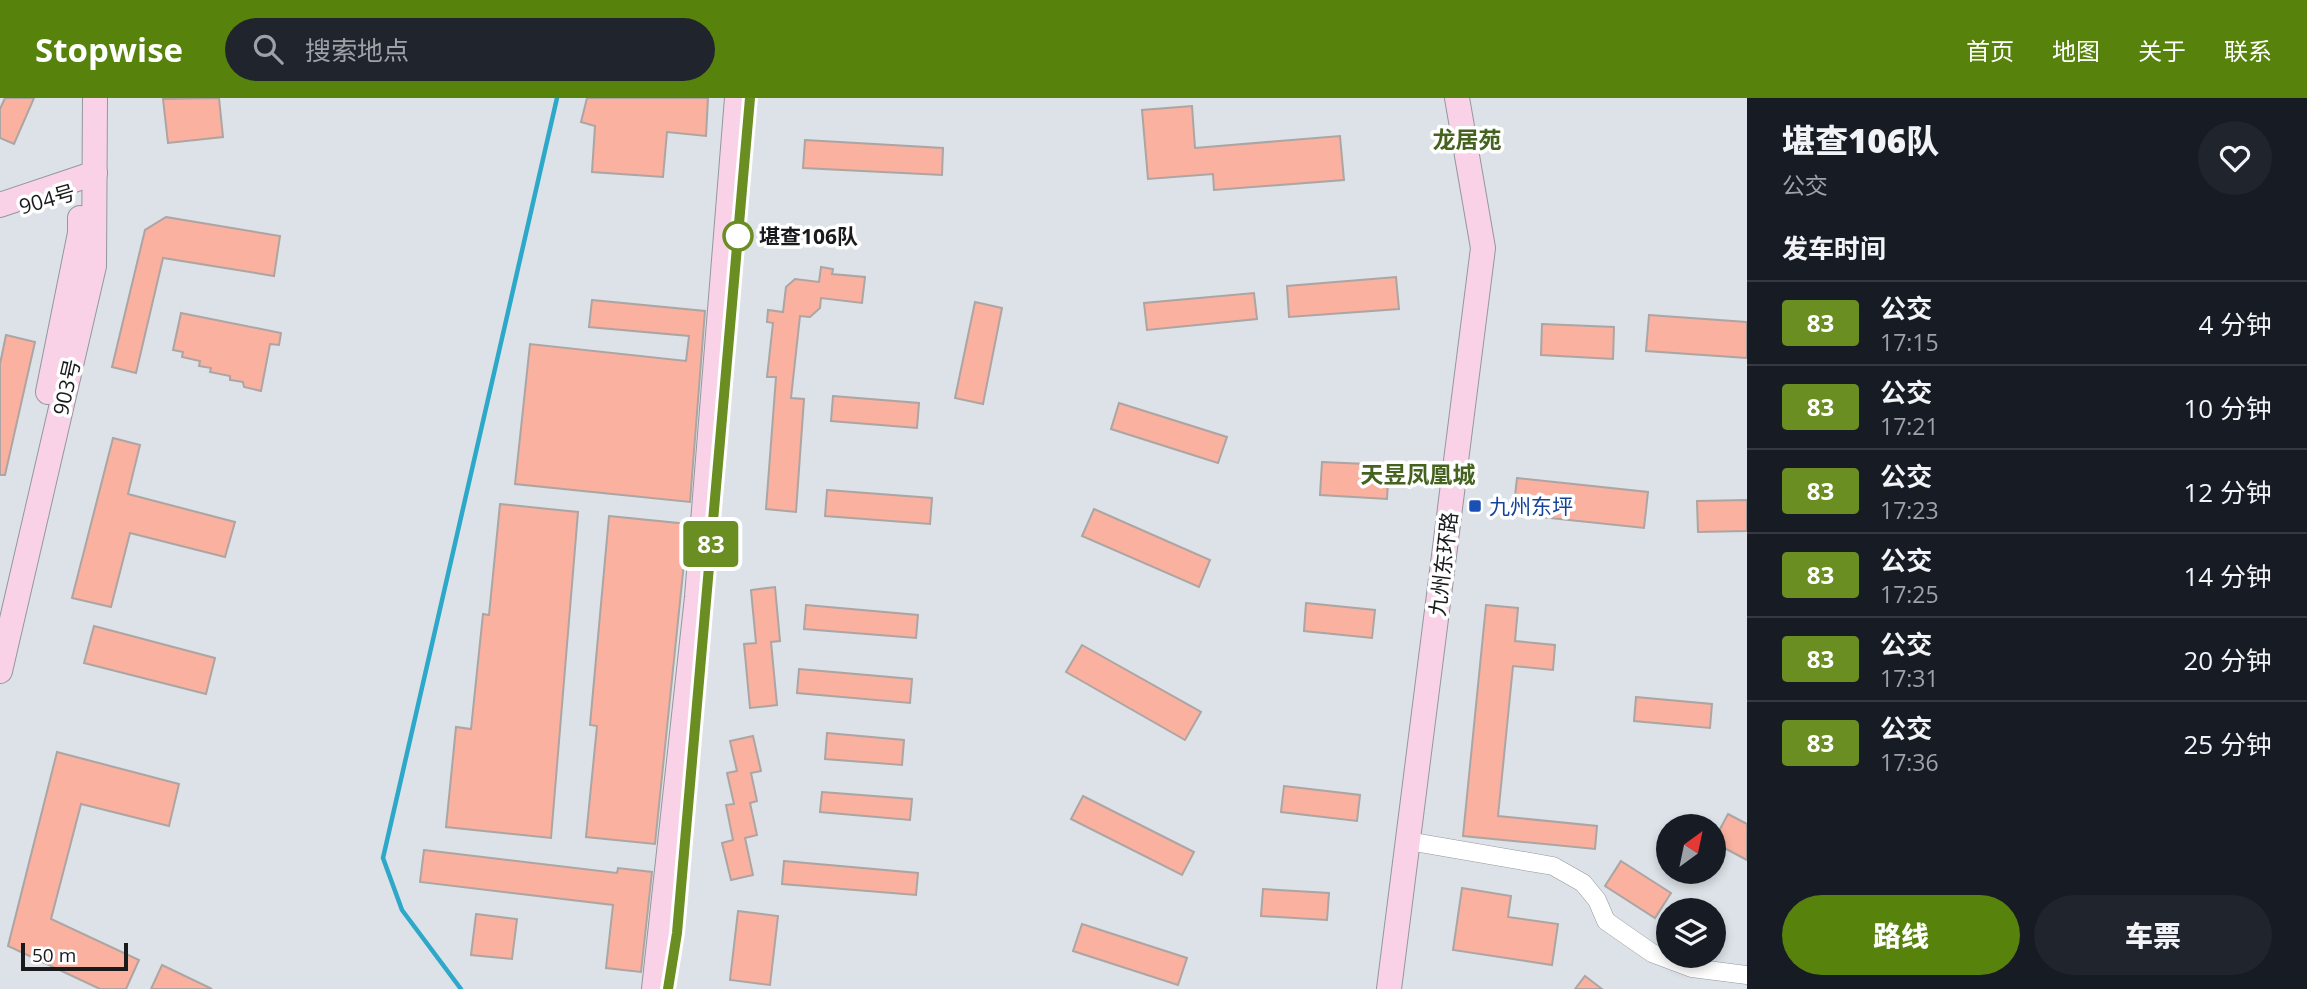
<!DOCTYPE html>
<html lang="zh">
<meta charset="utf-8">
<style>
body{margin:0;font-family:"Open Sans","Noto Sans SC",sans-serif;background:#20242c;color:#f1f3f6;height:100vh;display:flex;flex-direction:column;font-size:26px;white-space:nowrap}
*{box-sizing:border-box;margin:0}
p{font-size:23px;color:#9ea1a6}
.icon{flex:none;width:38px;height:38px;fill:none;stroke:currentColor;stroke-width:2;stroke-linecap:round;stroke-linejoin:round}
.map{position:relative;flex:1;overflow:hidden}
.sheet{display:flex;flex-direction:column;background:#171b24;width:560px}
.sheet>*{flex:none}
.badge{padding:0 14px;border-radius:5px;font-size:24px;line-height:46px}
.needle{width:46px;rotate:33deg}
.fabs{position:absolute;left:1656px;top:716px;display:grid;gap:14px}
.fabs a{display:grid;place-items:center;width:70px;height:70px;border-radius:50%;background:#171b24;box-shadow:0 4px 10px #0003;font-size:35px}
.scale{position:absolute;left:21px;bottom:18px;width:107px;box-sizing:border-box;padding-left:7px;border:4px solid #181a1c;border-top:0;font-size:19px;line-height:24px;white-space:nowrap;color:#181a1c;-webkit-text-stroke:5px #fff;paint-order:stroke}
.map>.badge{position:absolute;translate:-50% -50%;box-shadow:0 0 0 4px #fff}
h2{padding:0 35px;font-size:26px;line-height:63px}
.round{display:grid;place-items:center;flex:none;width:74px;height:74px;border-radius:37px;background:#20242c}
.head{display:flex;align-items:center;justify-content:space-between;height:119px;padding:0 35px}
h1{font-size:33px;font-weight:800;line-height:52px}
.action{display:flex;gap:14px;margin-top:auto;padding:14px 35px}
.action a{flex:1;height:80px;border-radius:42px;background:#57830d;color:#fff;font-size:28px;font-weight:800;line-height:80px;text-align:center}
.action a+a{background:#20242c;color:#f1f3f6}
ul{padding:0;list-style:none}
li{display:flex;align-items:center;gap:21px;height:84px;padding:0 35px;border-top:2px solid #363941}
li div{flex:1}
li b{display:block;font-size:26px}
li em{font-style:normal}
li .badge{min-width:77px;font-weight:700;text-align:center}
header{display:flex;align-items:center;gap:42px;box-sizing:border-box;height:98px;padding:0 35px;background:#57830d;color:#fff}
header strong{font-size:33px}
nav{display:flex;gap:38px;margin-inline-start:auto;font-size:24px}
.search{width:490px;height:63px;background:#20242c;display:flex;align-items:center;gap:18px;box-sizing:border-box;padding:0 24px;border-radius:38px;color:#9ea1a6;font-size:26px}
main{display:flex;flex:1;min-height:0}
.map>svg:first-child{display:block}
.lines{fill:none;stroke-linecap:round;stroke-linejoin:round}
.stream{stroke:#2ea8c9;stroke-width:4.5}
.building{fill:#fab19f;stroke:#aca5a3;stroke-width:2}
.street-casing{stroke:#93989d;stroke-width:19}
.secondary-casing{stroke:#93989d;stroke-width:26}
.street{stroke:#fff;stroke-width:18}
.secondary{stroke:#f9d2e8;stroke-width:24}
.line-casing{stroke:#fff;stroke-width:16}
.line{stroke:#6b8e23;stroke-width:10}
.stop-dot{fill:#fff;stroke:#6b8e23;stroke-width:3.5}
.transit-dot{fill:#1a4fb4;stroke:#fff;stroke-width:2.5}
.labels{text-anchor:middle;dominant-baseline:central;stroke-width:7;stroke-linejoin:round;paint-order:stroke}
.street-label{font-size:21px;fill:#181a1c;stroke:#fff}
.stop-label{font-size:21px;font-weight:bold;fill:#181a1c;stroke:#fff;text-anchor:start}
.transit-label{font-size:21px;fill:#164399;stroke:#fff;text-anchor:start}
.neighbourhood-label{font-size:23px;font-weight:bold;fill:#45621f;stroke:#fff}
</style>
<header>
<strong>Stopwise</strong>
<div class="search"><svg class="icon" aria-label="search" viewBox="0 0 24 24"><circle cx="10" cy="10" r="6"/><path d="M15 15l6 6"/></svg>搜索地点</div>
<nav><a>首页</a><a>地图</a><a>关于</a><a>联系</a></nav>
</header>
<main>
<div class="map">
<svg width="1747" height="891" viewBox="0 0 1747 891">
<rect width="100%" height="100%" fill="#dce2e7"/>
<g class="lines">
<path class="stream" d="M 461,891 L 402,812 L 383,760 L 557,0"/>
</g>
<g class="building">
<path d="M 5,0 L 34,0 L 14,46 L 0,40 L 0,11 Z"/>
<path d="M 219,0 L 223,39 L 168,45 L 163,1 Z"/>
<path d="M 587,0 L 708,0 L 706,38 L 667,34 L 663,79 L 592,74 L 595,28 L 581,24 Z"/>
<path d="M 1192,8 L 1195,50 L 1340,38 L 1344,82 L 1214,92 L 1213,76 L 1148,81 L 1142,12 Z"/>
<path d="M 805,42 L 943,50 L 942,77 L 803,70 Z"/>
<path d="M 166,119 L 280,138 L 274,178 L 163,160 L 136,275 L 112,269 L 145,132 Z"/>
<path d="M 821,169 L 833,171 L 832,176 L 865,179 L 862,205 L 821,200 L 820,210 L 810,219 L 800,218 L 791,300 L 804,301 L 796,414 L 766,411 L 776,279 L 767,279 L 773,225 L 767,224 L 768,212 L 783,214 L 786,189 L 795,181 L 819,184 Z"/>
<path d="M 1396,179 L 1399,211 L 1289,219 L 1287,188 Z"/>
<path d="M 1254,195 L 1257,221 L 1147,232 L 1144,205 Z"/>
<path d="M 592,202 L 705,213 L 690,404 L 515,386 L 530,246 L 686,263 L 689,238 L 589,229 Z"/>
<path d="M 975,204 L 1002,210 L 983,306 L 955,300 Z"/>
<path d="M 181,215 L 281,235 L 279,247 L 270,246 L 261,293 L 244,289 L 243,284 L 230,282 L 230,278 L 210,274 L 211,270 L 199,268 L 200,263 L 182,259 L 183,254 L 173,252 Z"/>
<path d="M 1649,217 L 1747,224 L 1747,260 L 1646,253 Z"/>
<path d="M 1542,226 L 1614,229 L 1613,261 L 1541,257 Z"/>
<path d="M 6,237 L 35,244 L 5,377 L 0,377 L 0,266 Z"/>
<path d="M 833,298 L 919,305 L 917,330 L 831,323 Z"/>
<path d="M 1119,305 L 1227,339 L 1218,365 L 1111,331 Z"/>
<path d="M 113,340 L 140,347 L 128,396 L 235,424 L 225,459 L 130,435 L 111,509 L 72,500 Z"/>
<path d="M 1322,364 L 1389,367 L 1387,401 L 1320,397 Z"/>
<path d="M 1517,380 L 1648,394 L 1644,430 L 1513,416 Z"/>
<path d="M 827,392 L 932,400 L 930,426 L 825,418 Z"/>
<path d="M 1747,402 L 1747,433 L 1698,434 L 1697,403 Z"/>
<path d="M 500,406 L 578,414 L 551,740 L 446,729 L 456,629 L 471,631 L 483,516 L 489,517 Z"/>
<path d="M 1094,411 L 1210,462 L 1199,489 L 1082,438 Z"/>
<path d="M 609,418 L 688,426 L 655,746 L 586,739 L 597,628 L 590,627 Z"/>
<path d="M 775,489 L 780,543 L 771,544 L 777,607 L 750,610 L 744,546 L 756,545 L 751,492 Z"/>
<path d="M 1306,505 L 1375,512 L 1372,540 L 1304,533 Z"/>
<path d="M 806,507 L 918,517 L 916,540 L 804,531 Z"/>
<path d="M 1486,507 L 1518,510 L 1515,543 L 1555,547 L 1553,572 L 1513,568 L 1498,718 L 1597,728 L 1595,751 L 1463,738 Z"/>
<path d="M 94,528 L 215,560 L 206,596 L 84,565 Z"/>
<path d="M 1082,547 L 1201,614 L 1185,642 L 1066,574 Z"/>
<path d="M 799,571 L 912,581 L 910,605 L 797,595 Z"/>
<path d="M 1636,599 L 1712,606 L 1710,630 L 1634,623 Z"/>
<path d="M 827,635 L 904,642 L 902,667 L 825,661 Z"/>
<path d="M 753,638 L 761,673 L 751,675 L 757,703 L 750,705 L 757,737 L 745,740 L 753,777 L 731,782 L 722,745 L 733,742 L 726,707 L 734,706 L 727,675 L 737,673 L 730,643 Z"/>
<path d="M 57,654 L 179,686 L 169,728 L 81,706 L 51,821 L 139,862 L 126,891 L 100,891 L 8,848 Z"/>
<path d="M 1284,688 L 1360,697 L 1357,723 L 1281,714 Z"/>
<path d="M 822,694 L 912,701 L 910,722 L 820,714 Z"/>
<path d="M 1083,698 L 1194,754 L 1182,777 L 1071,721 Z"/>
<path d="M 1728,716 L 1747,726 L 1747,762 L 1713,744 Z"/>
<path d="M 424,752 L 617,775 L 618,770 L 652,774 L 641,874 L 606,870 L 613,807 L 420,784 Z"/>
<path d="M 784,763 L 918,775 L 916,797 L 782,786 Z"/>
<path d="M 1621,763 L 1671,795 L 1655,820 L 1605,788 Z"/>
<path d="M 1462,790 L 1511,798 L 1508,819 L 1558,826 L 1552,867 L 1453,852 Z"/>
<path d="M 1263,791 L 1329,795 L 1327,822 L 1261,818 Z"/>
<path d="M 738,813 L 778,818 L 770,887 L 730,882 Z"/>
<path d="M 476,816 L 517,821 L 512,861 L 471,857 Z"/>
<path d="M 1082,826 L 1187,860 L 1178,887 L 1073,853 Z"/>
<path d="M 162,867 L 212,891 L 151,891 Z"/>
<path d="M 1585,878 L 1602,891 L 1575,891 Z"/>
</g>
<g class="lines">
<defs>
<path id="street" d="M 1408,743 L 1553,768 L 1583,785 L 1597,802 L 1606,823 L 1652,855 L 1692,870 L 1747,877"/>
<g id="secondary">
<path d="M 0,107 L 95,75"/>
<path d="M 48,294 L 80,135 L 80,120"/>
<path d="M 0,573 L 94,168 L 95,0"/>
<path d="M 654,891 L 697,499 L 737,0"/>
<path d="M 1389,891 L 1483,150 L 1457,0"/>
</g>
</defs>
<use href="#street" class="street-casing"/>
<use href="#secondary" class="secondary-casing"/>
<use href="#street" class="street"/>
<use href="#secondary" class="secondary"/>
</g>
<g class="lines">
<defs>
<path id="line" d="M 668,891 L 677,835 L 750,0"/>
</defs>
<use href="#line" class="line-casing"/>
<use href="#line" class="line"/>
</g>
<circle class="stop-dot" cx="738" cy="138" r="14"/>
<rect class="transit-dot" x="1468" y="401" width="14" height="14" rx="3.5"/>
<g class="labels">
<g class="street-label">
<text transform="translate(47 101) rotate(-16)">904号</text>
<text transform="translate(66 289) rotate(-77)">903号</text>
<text transform="translate(1443 466) rotate(-83)">九州东环路</text>
</g>
<g class="stop-label">
<text x="759" y="138">堪查106队</text>
</g>
<g class="transit-label">
<text x="1489" y="408">九州东坪</text>
</g>
<g class="neighbourhood-label">
<text x="1467" y="41">龙居苑</text>
<text x="1418" y="376">天昱凤凰城</text>
</g>
</g>
</svg>
<div class="fabs">
<a><svg class="needle" viewBox="-14 -14 28 28"><path d="M0-13l5 13h-10z" fill="#e53935"/><path d="M0 13l5-13h-10z" fill="#9ea1a6"/></svg></a>
<a><svg class="icon" aria-label="layers" viewBox="0 0 24 24"><path d="M12 4l9 5-9 5-9-5zM3 14l9 5 9-5"/></svg></a>
</div>
<div class="scale">50 m</div>
<b class="badge" style="left:711px;top:446px;background:#6b8e23;color:#fff">83</b>
</div>
<section class="sheet">
<div class="head"><div><h1>堪查106队</h1><p>公交</p></div><a class="round"><svg class="icon" aria-label="heart" viewBox="0 0 24 24"><path d="M12 20l-8-8c-3-5 5-10 8-4 3-6 11-1 8 4z"/></svg></a></div>
<h2>发车时间</h2>
<ul>
<li><span class="badge" style="background:#6b8e23;color:#fff">83</span><div><b>公交</b><p>17:15</p></div><em>4 分钟</em></li>
<li><span class="badge" style="background:#6b8e23;color:#fff">83</span><div><b>公交</b><p>17:21</p></div><em>10 分钟</em></li>
<li><span class="badge" style="background:#6b8e23;color:#fff">83</span><div><b>公交</b><p>17:23</p></div><em>12 分钟</em></li>
<li><span class="badge" style="background:#6b8e23;color:#fff">83</span><div><b>公交</b><p>17:25</p></div><em>14 分钟</em></li>
<li><span class="badge" style="background:#6b8e23;color:#fff">83</span><div><b>公交</b><p>17:31</p></div><em>20 分钟</em></li>
<li><span class="badge" style="background:#6b8e23;color:#fff">83</span><div><b>公交</b><p>17:36</p></div><em>25 分钟</em></li>
</ul>
<div class="action"><a>路线</a><a>车票</a></div>
</section>
</main>
